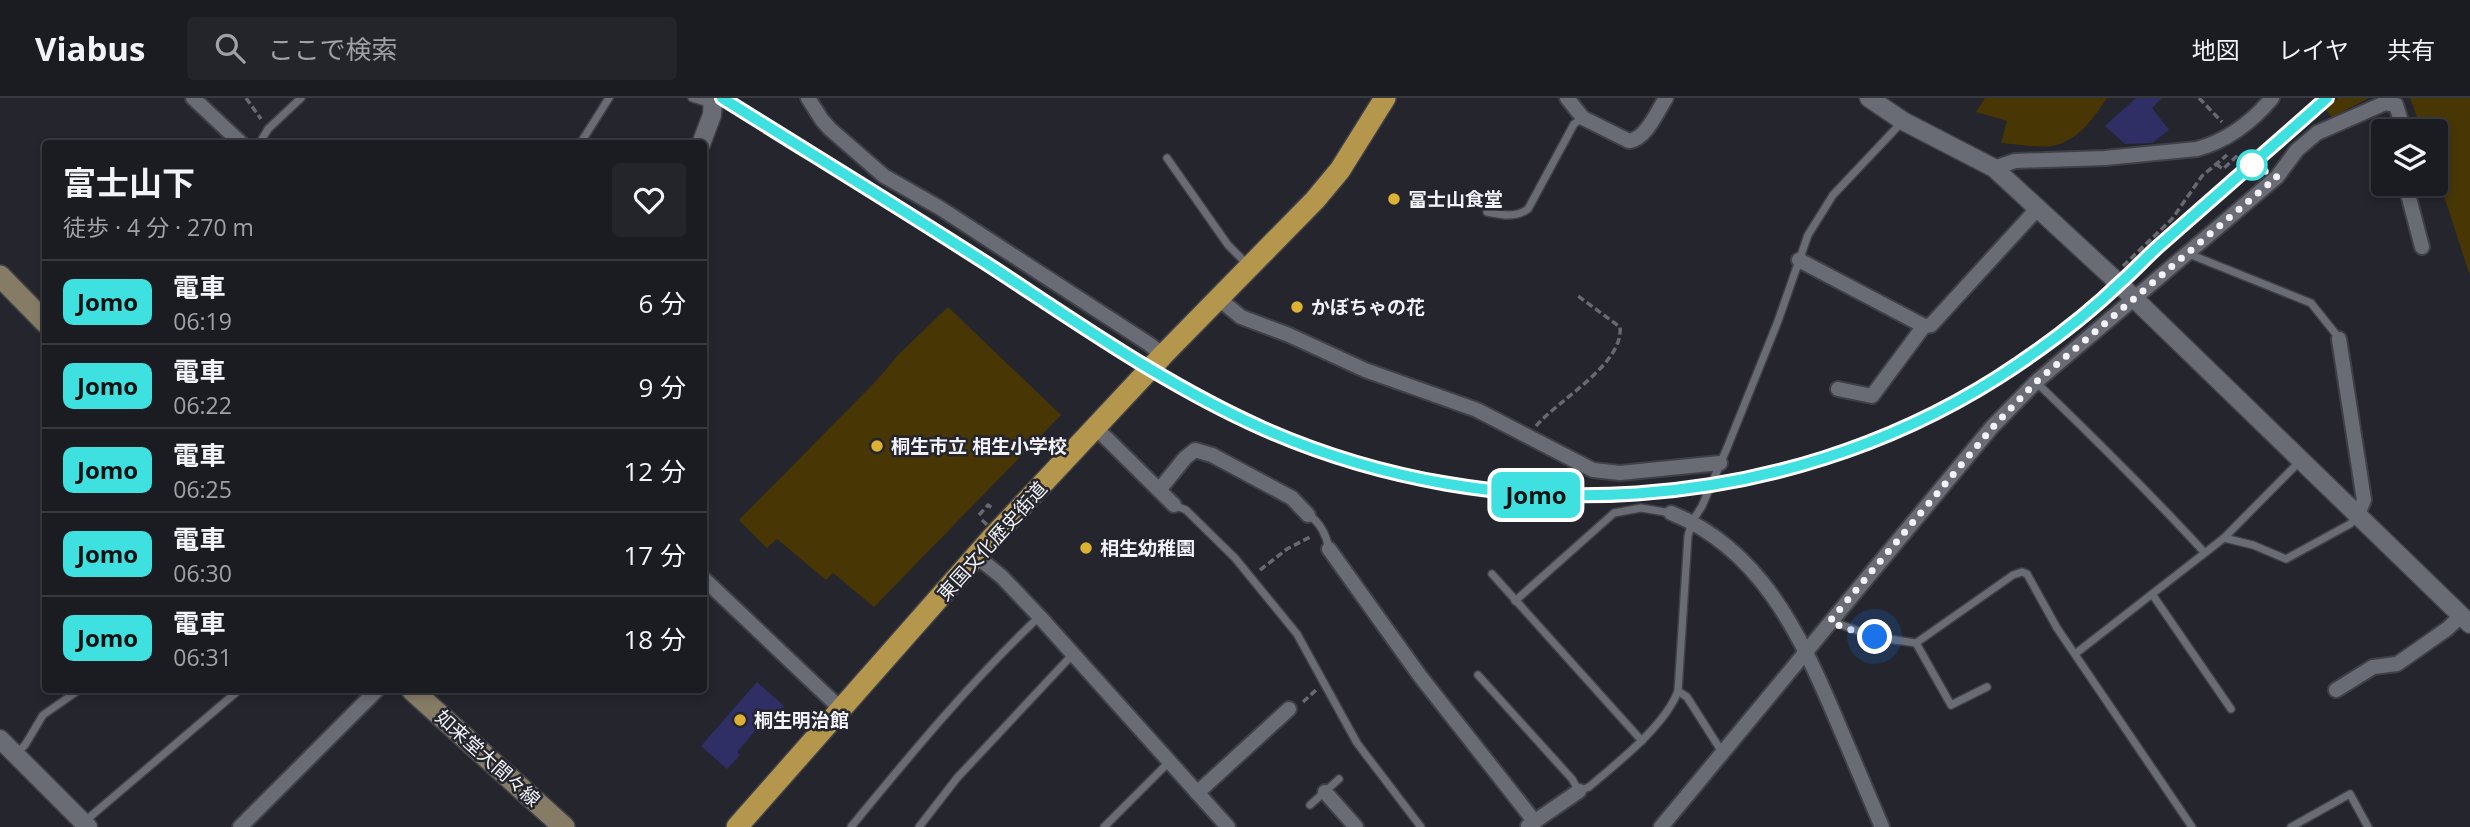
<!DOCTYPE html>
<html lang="ja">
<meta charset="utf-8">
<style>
body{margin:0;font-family:"Open Sans","Noto Sans JP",sans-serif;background:#24252a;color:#f1f3f6;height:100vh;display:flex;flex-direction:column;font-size:26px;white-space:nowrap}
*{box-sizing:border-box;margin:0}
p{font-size:23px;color:#a0a1a5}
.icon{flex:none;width:38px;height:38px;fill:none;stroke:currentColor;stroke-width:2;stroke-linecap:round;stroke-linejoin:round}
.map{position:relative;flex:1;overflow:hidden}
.side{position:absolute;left:42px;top:42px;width:665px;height:553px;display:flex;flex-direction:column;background:#1b1c22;border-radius:7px;box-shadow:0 4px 10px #0003,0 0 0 2px #393a40}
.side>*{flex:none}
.badge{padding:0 14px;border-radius:10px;font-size:24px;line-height:46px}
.buttons{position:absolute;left:2371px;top:21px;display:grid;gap:14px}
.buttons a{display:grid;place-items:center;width:77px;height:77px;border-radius:7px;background:#1b1c22;box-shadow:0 4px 10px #0003,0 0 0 2px #393a40;font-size:35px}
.you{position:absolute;width:35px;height:35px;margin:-18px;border:5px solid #fff;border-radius:50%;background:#1a73e8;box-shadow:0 0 0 10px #1a73e833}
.map>.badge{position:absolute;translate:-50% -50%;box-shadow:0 0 0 4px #fff}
.round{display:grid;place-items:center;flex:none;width:74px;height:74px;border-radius:7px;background:#24252a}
.head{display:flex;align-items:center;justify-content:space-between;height:119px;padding:0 21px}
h1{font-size:33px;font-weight:700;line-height:52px}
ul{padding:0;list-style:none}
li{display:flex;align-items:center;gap:21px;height:84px;padding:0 21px;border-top:2px solid #393a40}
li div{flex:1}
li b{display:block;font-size:26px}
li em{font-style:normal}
li .badge{min-width:77px;font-weight:700;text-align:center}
header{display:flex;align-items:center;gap:42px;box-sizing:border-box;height:98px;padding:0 35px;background:#1b1c22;border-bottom:2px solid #393a40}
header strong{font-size:33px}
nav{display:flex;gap:38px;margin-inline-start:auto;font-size:24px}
.search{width:490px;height:63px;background:#24252a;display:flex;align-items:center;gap:18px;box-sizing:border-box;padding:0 24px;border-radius:7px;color:#a0a1a5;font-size:26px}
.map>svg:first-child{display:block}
.green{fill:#483705}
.building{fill:#2f2f66}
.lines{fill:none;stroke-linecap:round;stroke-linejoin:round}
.service-casing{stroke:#404048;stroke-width:10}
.minor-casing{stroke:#404048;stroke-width:18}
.tertiary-casing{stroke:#404048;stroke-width:21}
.secondary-casing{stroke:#404048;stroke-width:24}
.trunk-casing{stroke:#404048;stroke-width:24}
.path{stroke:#686970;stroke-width:3.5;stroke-dasharray:7 3.5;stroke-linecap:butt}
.service{stroke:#6a6c75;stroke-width:7}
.minor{stroke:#6a6c75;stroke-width:14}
.tertiary{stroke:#6a6c75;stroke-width:18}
.secondary{stroke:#867c66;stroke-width:21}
.trunk{stroke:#b4974c;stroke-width:21}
.rail-casing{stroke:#acadb3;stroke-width:8}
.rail{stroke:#24252d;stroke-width:5;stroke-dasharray:16;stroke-linecap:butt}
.path-bridge{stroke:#686970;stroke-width:3.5;stroke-dasharray:7 3.5;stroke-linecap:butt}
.line-casing{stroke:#fff;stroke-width:16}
.line{stroke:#3ee1e0;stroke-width:10}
.walk{stroke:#f2f2f8;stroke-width:7;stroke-dasharray:0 12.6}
.stop-dot{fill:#fff;stroke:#3ee1e0;stroke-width:3.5}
.poi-dot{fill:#ddb133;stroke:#24252d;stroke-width:2.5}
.labels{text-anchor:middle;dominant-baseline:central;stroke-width:5;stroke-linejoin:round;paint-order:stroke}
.poi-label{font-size:19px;font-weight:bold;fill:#f2f2f8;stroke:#24252d;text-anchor:start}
.street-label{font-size:19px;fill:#f2f2f8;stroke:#24252d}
</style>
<header>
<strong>Viabus</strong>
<div class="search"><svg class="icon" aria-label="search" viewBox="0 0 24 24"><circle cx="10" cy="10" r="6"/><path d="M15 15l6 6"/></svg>ここで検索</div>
<nav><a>地図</a><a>レイヤ</a><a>共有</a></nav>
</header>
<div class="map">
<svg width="2470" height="729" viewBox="0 0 2470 729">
<rect width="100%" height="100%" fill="#24252d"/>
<g class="green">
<path d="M 1985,0 L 2107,0 C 2094,19 2080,41 2056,47 C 2043,51 2016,46 2001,45 L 2007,23 L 1976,14 Z"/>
<path d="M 2338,0 L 2369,0 L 2332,19 L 2326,12 Z"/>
<path d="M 2410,0 L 2470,0 L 2470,178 L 2436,73 L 2436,33 L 2422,33 Z"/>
<path d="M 948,209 L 1061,317 L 874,509 L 833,475 L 826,482 L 777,441 L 767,450 L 739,422 L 878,281 L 898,257 Z"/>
</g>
<g class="building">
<path d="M 2136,0 L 2162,0 L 2152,10 L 2169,32 L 2152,45 L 2125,46 L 2105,28 Z"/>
<path d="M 757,584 L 784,608 L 770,624 L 765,621 L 737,654 L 740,657 L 727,671 L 701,648 Z"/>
</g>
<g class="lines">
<defs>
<g id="service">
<path d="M 692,0 L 711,6"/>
<path d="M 259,46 L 268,31 L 301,0"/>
<path d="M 580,46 L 609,0"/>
<path d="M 1167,60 L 1228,147 L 1247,166"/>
<path d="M 1487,114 C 1501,117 1516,120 1528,111 L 1574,26 L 1582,20"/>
<path d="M 2189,156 L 2311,205 L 2339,240"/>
<path d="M 2036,284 C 2093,339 2150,395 2204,454"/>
<path d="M 1174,407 L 1186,412 L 1235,460 L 1297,536 L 1357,645 L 1421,729"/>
<path d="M 1308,417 C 1320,423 1327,439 1329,451"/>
<path d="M 2224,440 L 2253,447 L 2286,461 L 2350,426 L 2357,419"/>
<path d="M 1492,476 L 1642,643"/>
<path d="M 2152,496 L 2231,611"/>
<path d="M 1515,503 L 1614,415 L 1641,410 L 1671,415"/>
<path d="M 1831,523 L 1875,539 L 1916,545 L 2013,477 L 2022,474 L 2027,476 L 2057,530 L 2192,729"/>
<path d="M 1916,545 L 1951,607 L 1987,589"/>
<path d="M 2075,556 L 2224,440 L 2300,363"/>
<path d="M 1478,577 L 1572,681 L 1579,693 L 1589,689 C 1617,665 1665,628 1678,593"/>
<path d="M 1722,654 L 1687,599 L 1678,593 L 1688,438 L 1692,424 L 1702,408 L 1727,350 L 1778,223 L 1808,137 L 1833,97 L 1903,23"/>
<path d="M 16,656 L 25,647 L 43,617 L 79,592"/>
<path d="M 1310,707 L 1339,681"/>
<path d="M 84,724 L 239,592"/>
<path d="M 851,729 C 910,657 971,583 1039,519"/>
<path d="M 919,729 L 957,680 L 1073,556"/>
<path d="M 1104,729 L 1169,664"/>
<path d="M 2291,729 L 2350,696 L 2368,729"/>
</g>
<g id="minor">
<path d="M 193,0 L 242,46"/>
<path d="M 808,0 L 822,22 L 830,31 L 884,78 L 940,110 L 1149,246 L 1163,257"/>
<path d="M 1567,0 L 1583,20 L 1629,43 C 1646,41 1657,14 1666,0"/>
<path d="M 1994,70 L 2015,63 L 2105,60 L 2197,51 C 2226,43 2252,24 2272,0"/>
<path d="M 2408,86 L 2409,100 L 2422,149"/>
<path d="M 1799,162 L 1924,228 L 1872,298 L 1838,291"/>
<path d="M 1218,200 L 1241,219 L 1289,237 L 1365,272 L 1477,312 L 1593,372 L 1620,375 L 1720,365"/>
<path d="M 1924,228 L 1931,227 L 2038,110"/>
<path d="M 2339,241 L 2364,402 L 2357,418"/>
<path d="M 1096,330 L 1174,407"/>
<path d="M 1160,391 L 1185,360 L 1195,352 L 1212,357 L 1292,400 L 1308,417"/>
<path d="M 1671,415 C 1759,450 1799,534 1834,616 C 1850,654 1866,691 1882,729"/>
<path d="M 1329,451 L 1420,578 L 1535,724"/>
<path d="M 976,458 L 1002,479 L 1039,518 L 1228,729"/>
<path d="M 704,481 L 842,612"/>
<path d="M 2336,592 L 2373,569 L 2397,566 L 2447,531 L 2462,517"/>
<path d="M 1325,694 L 1356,729"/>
<path d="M 1197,695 L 1289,611"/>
<path d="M 1528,728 L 1579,693"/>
<path d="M 240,729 L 377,592"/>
<path d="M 1661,729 L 1992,329 L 2036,284 L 2277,79 L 2297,52 L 2317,35 L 2385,5 L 2396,7 L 2404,33"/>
</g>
<g id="tertiary">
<path d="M 1869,0 L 1903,23 L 1994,70 L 2111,178 L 2470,526"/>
<path d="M 701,46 L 712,17 L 713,0"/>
<path d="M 0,641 L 88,729"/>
</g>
<g id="secondary">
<path d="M 0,178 L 46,225"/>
<path d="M 412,592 L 564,729"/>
</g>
<path id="trunk" d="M 737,729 L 990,442 L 1163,257 L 1315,102 L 1340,72 L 1385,0"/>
</defs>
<use href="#service" class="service-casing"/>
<use href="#minor" class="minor-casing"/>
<use href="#tertiary" class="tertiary-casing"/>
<use href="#secondary" class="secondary-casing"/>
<use href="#trunk" class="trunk-casing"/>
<g class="path">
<path d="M 246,0 L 261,21"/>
<path d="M 2199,0 L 2222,24"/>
<path d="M 2283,29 L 2291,37"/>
<path d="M 2216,66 L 2223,71 L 2238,57"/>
<path d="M 2123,168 L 2172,121 L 2202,78 L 2227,57"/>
<path d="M 1536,328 C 1558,302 1624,266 1620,229 L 1578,198"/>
<path d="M 979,417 L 988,407 L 992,410 L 991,412"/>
<path d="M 1260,472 L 1287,451 L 1312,438"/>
<path d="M 1303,604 L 1316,592"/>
</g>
<use href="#service" class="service"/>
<use href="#minor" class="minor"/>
<use href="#tertiary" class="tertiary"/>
<use href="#secondary" class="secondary"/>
<use href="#trunk" class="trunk"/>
<defs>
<path id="rail" d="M 722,0 C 814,56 905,113 995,171 C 1047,204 1097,241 1150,271 C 1270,341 1400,391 1540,398 C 1580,400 1620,396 1660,393 C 1779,383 1896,343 1997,280 C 2039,253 2085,219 2121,184 C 2134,172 2147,158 2161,146 C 2216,97 2272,49 2327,0"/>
</defs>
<use href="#rail" class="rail-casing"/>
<use href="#rail" class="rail"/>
<path class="path-bridge" d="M 982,422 L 1002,441"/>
</g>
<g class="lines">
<defs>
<path id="line" d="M 722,0 C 813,57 905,113 995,171 C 1082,228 1169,289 1264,331 C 1498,434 1780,417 1997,280 C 2039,253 2085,219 2121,184 C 2135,172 2147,158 2161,146 C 2216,97 2272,49 2327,0"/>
</defs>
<use href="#line" class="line-casing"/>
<use href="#line" class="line"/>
<path class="walk" d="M 1875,539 L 1842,529 L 1830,523 L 1993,329 L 2036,284 L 2277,79 L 2252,67"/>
</g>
<circle class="stop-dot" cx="2252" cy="67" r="14"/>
<g class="poi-dot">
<circle cx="1394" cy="101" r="7"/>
<circle cx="1297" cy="209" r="7"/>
<circle cx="877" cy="348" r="7"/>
<circle cx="1086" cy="450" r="7"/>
<circle cx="740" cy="622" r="7"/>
</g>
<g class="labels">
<g class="poi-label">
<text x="1408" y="101">冨士山食堂</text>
<text x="1311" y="209">かぼちゃの花</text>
<text x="891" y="348">桐生市立 相生小学校</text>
<text x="1100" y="450">相生幼稚園</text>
<text x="754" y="622">桐生明治館</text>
</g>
<g class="street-label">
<text transform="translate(992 443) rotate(-48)">東国文化歴史街道</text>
<text transform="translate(488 660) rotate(42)">如来堂大間々線</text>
</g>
</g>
</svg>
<div class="buttons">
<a><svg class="icon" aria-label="layers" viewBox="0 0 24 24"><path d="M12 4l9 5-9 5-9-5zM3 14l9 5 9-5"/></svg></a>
</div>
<div class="you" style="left:1875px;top:539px"></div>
<b class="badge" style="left:1536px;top:397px;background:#3ee1e0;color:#111">Jomo</b>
<section class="side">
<div class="head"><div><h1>富士山下</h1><p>徒歩 · 4 分 · 270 m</p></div><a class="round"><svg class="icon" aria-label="heart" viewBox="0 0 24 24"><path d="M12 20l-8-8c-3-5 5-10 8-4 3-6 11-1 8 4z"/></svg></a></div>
<ul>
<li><span class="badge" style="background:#3ee1e0;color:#111">Jomo</span><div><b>電車</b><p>06:19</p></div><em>6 分</em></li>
<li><span class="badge" style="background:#3ee1e0;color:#111">Jomo</span><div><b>電車</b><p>06:22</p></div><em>9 分</em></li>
<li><span class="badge" style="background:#3ee1e0;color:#111">Jomo</span><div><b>電車</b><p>06:25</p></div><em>12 分</em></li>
<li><span class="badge" style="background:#3ee1e0;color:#111">Jomo</span><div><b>電車</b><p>06:30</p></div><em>17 分</em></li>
<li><span class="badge" style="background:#3ee1e0;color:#111">Jomo</span><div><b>電車</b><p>06:31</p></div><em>18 分</em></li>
</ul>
</section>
</div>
